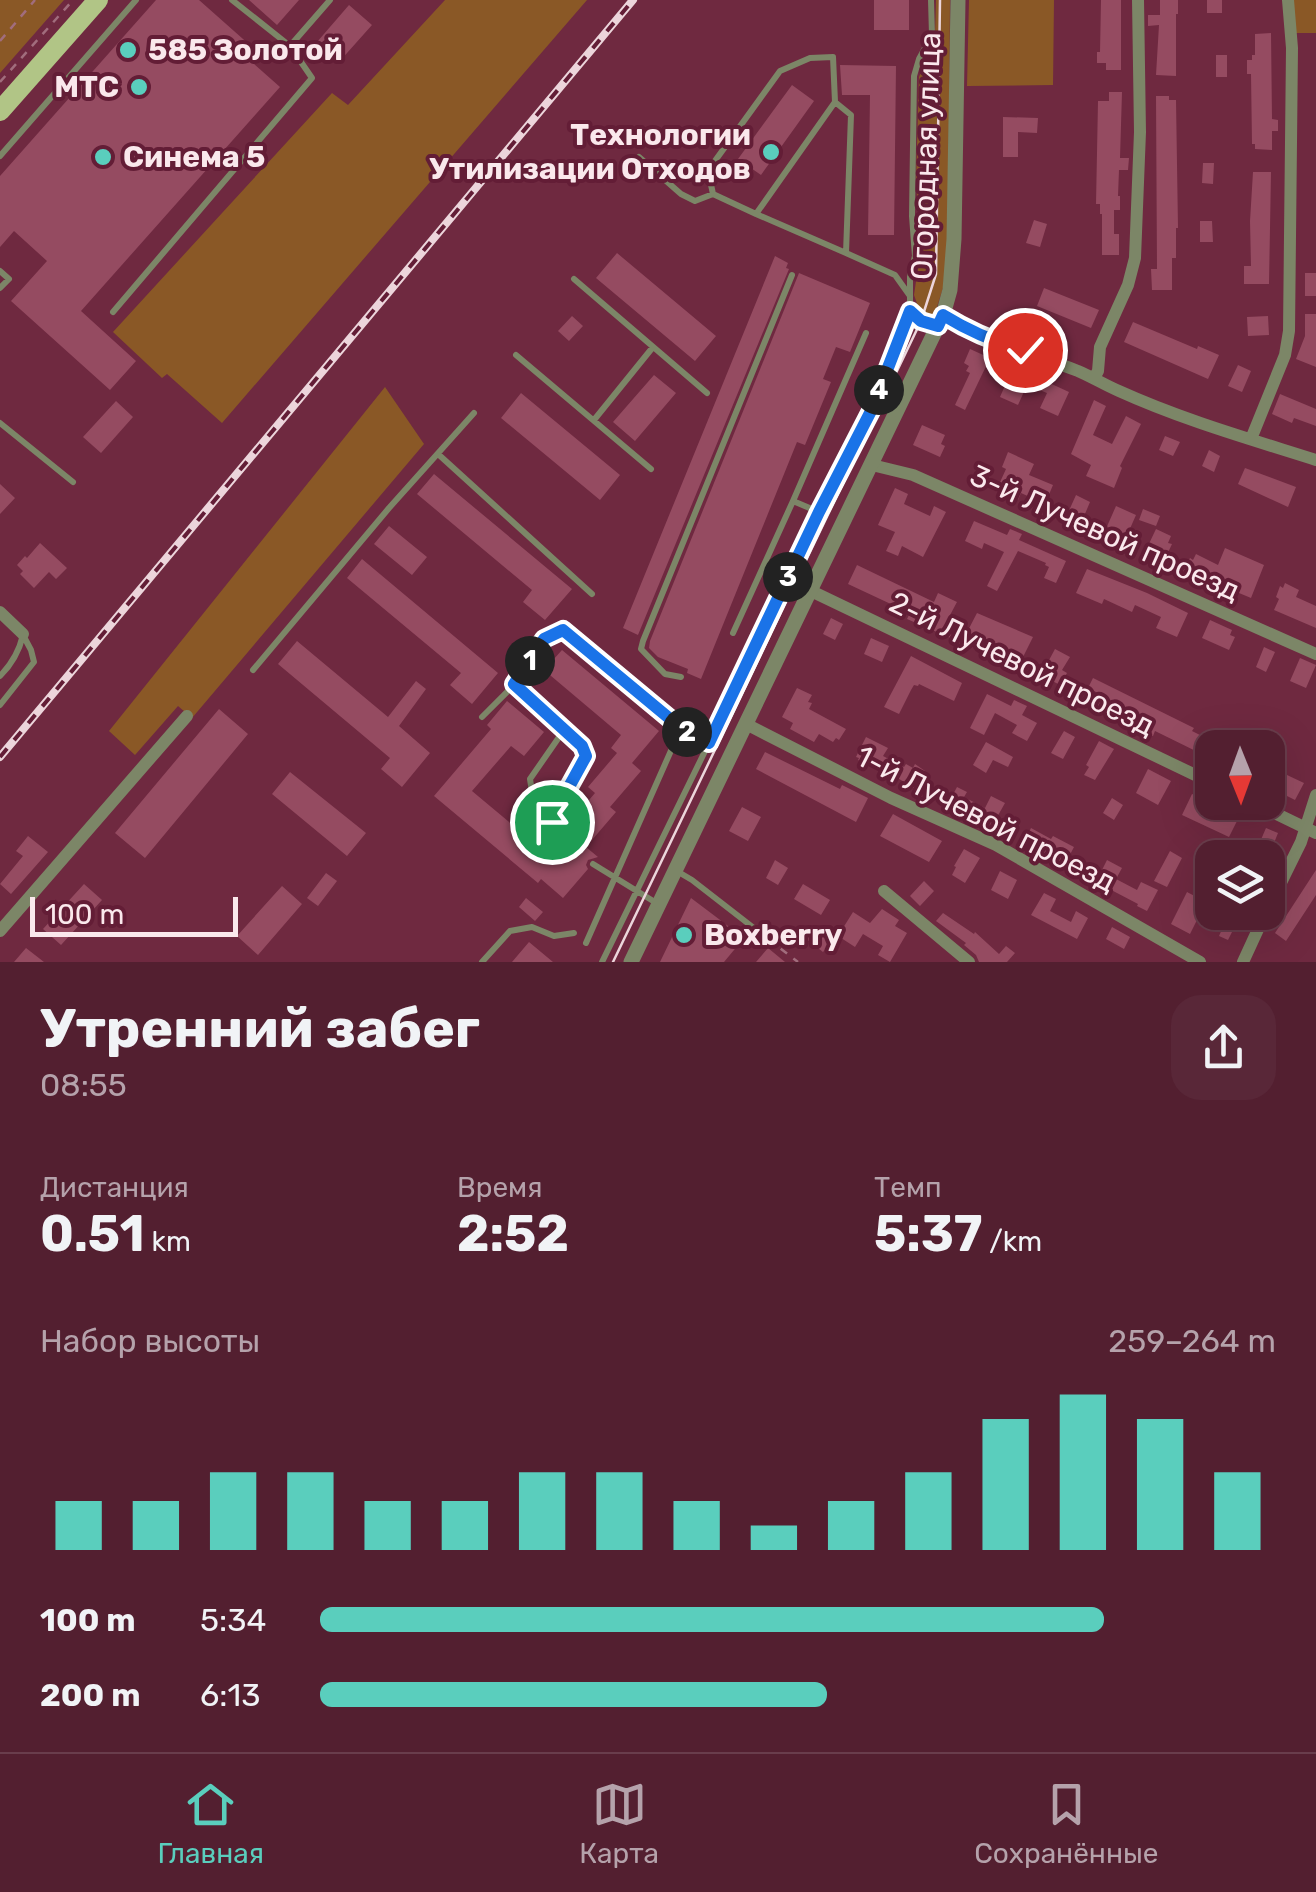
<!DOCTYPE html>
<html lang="ru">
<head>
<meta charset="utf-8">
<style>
  :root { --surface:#531f30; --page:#592738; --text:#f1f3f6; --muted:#b5a2ab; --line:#693d4c; --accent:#5acebd }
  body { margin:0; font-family:Rubik,sans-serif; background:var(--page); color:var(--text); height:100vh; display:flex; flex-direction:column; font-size:38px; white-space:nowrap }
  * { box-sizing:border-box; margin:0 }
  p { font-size:32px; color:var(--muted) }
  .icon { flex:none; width:55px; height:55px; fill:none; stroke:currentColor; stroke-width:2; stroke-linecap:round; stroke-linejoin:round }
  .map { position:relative; height:962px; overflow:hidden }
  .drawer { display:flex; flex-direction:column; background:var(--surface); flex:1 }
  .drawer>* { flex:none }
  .needle { width:65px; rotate:179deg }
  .fabs { position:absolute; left:1195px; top:730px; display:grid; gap:20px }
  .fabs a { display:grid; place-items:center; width:90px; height:90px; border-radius:20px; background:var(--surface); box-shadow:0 10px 40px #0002,0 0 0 2px var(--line); font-size:50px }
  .scale { position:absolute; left:30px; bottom:25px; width:208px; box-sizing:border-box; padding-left:10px; border:5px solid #fae8ec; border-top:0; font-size:28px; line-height:35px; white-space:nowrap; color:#fae8ec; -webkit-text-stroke:8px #631d36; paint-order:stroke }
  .pin { position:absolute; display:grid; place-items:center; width:85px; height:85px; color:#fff; margin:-42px; border:5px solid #fff; border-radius:50%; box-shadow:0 2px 10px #0007 }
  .km { position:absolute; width:50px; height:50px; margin:-25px; border-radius:50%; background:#222; color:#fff; font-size:28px; line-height:50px; text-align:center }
  .round { display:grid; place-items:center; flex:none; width:105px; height:105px; border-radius:30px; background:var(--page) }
  .headline { display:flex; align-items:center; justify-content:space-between; height:170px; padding:0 40px }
  h1 { font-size:55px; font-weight:700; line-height:75px }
  .figures { display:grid; grid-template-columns:repeat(3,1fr); gap:15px; height:170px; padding:10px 40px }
  .figures div { display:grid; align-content:center }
  .figures b { font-size:50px; font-weight:700 }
  .figures small { font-size:28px; font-weight:400 }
  .figures p { font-size:28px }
  .chart { height:280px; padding:20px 40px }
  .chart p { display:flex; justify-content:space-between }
  .chart svg { width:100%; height:180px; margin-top:10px; stroke:var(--accent); stroke-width:6 }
  ul { padding:0 40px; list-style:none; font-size:32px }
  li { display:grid; grid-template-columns:160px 120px 1fr; align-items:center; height:75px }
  li i { height:25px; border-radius:12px; background:var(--accent) }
  .menu { display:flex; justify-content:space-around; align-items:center; height:140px; border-top:2px solid var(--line); background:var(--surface); font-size:28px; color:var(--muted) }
  .menu a { display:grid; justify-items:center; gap:5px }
  .menu .on { color:var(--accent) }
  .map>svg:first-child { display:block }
  .green { fill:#8a5826 }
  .building { fill:#954b61 }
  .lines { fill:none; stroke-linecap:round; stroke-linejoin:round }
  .path { stroke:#a16d7d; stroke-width:2.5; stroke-dasharray:8 8; stroke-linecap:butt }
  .service { stroke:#7c8667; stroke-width:6 }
  .minor { stroke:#7c8667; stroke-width:12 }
  .tertiary { stroke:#7c8667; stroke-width:15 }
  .primary { stroke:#b1c586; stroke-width:20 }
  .tram { stroke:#ecd5db; stroke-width:2.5 }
  .rail-casing { stroke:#ecd5db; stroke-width:8 }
  .rail { stroke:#631d36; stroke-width:4; stroke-dasharray:11; stroke-linecap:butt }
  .route-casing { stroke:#fff; stroke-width:20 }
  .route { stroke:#1a73e8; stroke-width:12 }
  .poi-dot { fill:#5acebd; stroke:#631d36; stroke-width:4 }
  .labels { text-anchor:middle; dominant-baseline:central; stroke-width:8; stroke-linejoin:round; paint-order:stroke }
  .poi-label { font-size:30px; font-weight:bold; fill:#fae8ec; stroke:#631d36; text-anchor:start }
  .street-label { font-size:30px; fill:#fae8ec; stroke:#631d36 }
</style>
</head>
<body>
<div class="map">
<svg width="1316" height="962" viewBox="0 0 1316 962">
  <rect width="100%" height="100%" fill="#6f2940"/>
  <!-- green -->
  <path class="green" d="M 0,0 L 64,0 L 0,73 Z
    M 445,0 L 587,0 L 222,423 L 167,374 L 162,378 L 113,332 L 332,93 L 348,105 Z
    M 936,0 L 950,0 L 948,239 L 943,288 L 935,313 L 930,317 L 920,312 L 914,295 L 921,248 L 916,182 L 919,77 L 935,37 Z
    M 969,0 L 1054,0 L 1053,85 L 967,86 Z
    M 1292,0 L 1316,0 L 1316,33 L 1296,33 Z
    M 385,387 L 424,444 L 192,718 L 178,706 L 135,755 L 109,731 Z"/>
  <!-- building -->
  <path class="building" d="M 156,0 L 199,0 L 260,54 L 253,63 L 280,87 L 81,311 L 136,361 L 110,390 L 11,301 L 47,261 L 14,231 L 0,247 L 0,176 Z
    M 249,0 L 299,0 L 277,25 Z
    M 874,0 L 909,0 L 909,30 L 874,30 Z
    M 1101,0 L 1121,0 L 1121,70 L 1106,70 L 1106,63 L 1097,63 L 1097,52 L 1100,52 Z
    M 1160,0 L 1178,0 L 1178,14 L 1176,14 L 1176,76 L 1156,75 L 1159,25 L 1148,26 L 1148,15 L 1160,15 Z
    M 1207,0 L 1222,0 L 1222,13 L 1207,13 Z
    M 349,5 L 372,25 L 339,62 L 317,42 Z
    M 1271,33 L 1272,119 L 1278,120 L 1278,131 L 1272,131 L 1272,150 L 1255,149 L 1255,144 L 1252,144 L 1251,74 L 1247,74 L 1247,60 L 1252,60 L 1252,55 L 1255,55 L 1255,34 Z
    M 1216,55 L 1227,55 L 1227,77 L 1216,77 Z
    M 840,65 L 896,66 L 894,235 L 868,235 L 870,95 L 842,95 Z
    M 792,85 L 814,101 L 761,175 L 738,159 Z
    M 1109,92 L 1122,92 L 1120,158 L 1129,158 L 1128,170 L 1119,170 L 1118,196 L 1120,196 L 1120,210 L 1114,210 L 1114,234 L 1119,234 L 1119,255 L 1102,255 L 1102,214 L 1100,214 L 1100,204 L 1096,204 L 1098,101 L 1109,101 Z
    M 1156,96 L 1169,96 L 1169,100 L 1176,100 L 1178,228 L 1176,228 L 1176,258 L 1172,258 L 1172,290 L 1152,290 L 1151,269 L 1157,269 Z
    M 1003,117 L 1038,118 L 1037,133 L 1018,132 L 1018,157 L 1003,157 Z
    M 1203,163 L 1214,163 L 1213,184 L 1202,183 Z
    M 1253,172 L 1271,172 L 1269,284 L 1244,284 L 1244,266 L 1251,266 L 1250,221 Z
    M 1034,220 L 1047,224 L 1040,247 L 1026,243 Z
    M 1200,221 L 1212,221 L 1213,242 L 1200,242 Z
    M 617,253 L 716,336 L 695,361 L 596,278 Z
    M 775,256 L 788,263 L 786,268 L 789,269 L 638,635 L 623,628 Z
    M 799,273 L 870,303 L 850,352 L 836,347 L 823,379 L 831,382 L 805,445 L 797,442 L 701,679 L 687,673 L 688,669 L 658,657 L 649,648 L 650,641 Z
    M 1305,273 L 1316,273 L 1316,296 L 1305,296 Z
    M 1044,288 L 1099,310 L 1091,328 L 1037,306 Z
    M 1305,314 L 1316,314 L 1316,367 L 1296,359 L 1305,336 Z
    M 572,316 L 583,326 L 569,341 L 558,331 Z
    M 1268,316 L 1269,335 L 1248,336 L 1247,317 Z
    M 1133,322 L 1197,349 L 1198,346 L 1219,355 L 1208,379 L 1124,342 Z
    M 970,349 L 990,358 L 965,410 L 955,405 L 970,373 L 966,371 L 969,366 L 964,363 Z
    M 1007,360 L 1045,374 L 1043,380 L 1069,392 L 1058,416 L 1040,408 L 1047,393 L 1027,385 L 1018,405 L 1000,397 L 1010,374 L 1002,371 Z
    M 1238,365 L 1251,371 L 1242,392 L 1228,386 Z
    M 654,375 L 676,393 L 635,441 L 613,422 Z
    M 521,393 L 620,475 L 600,500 L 501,418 Z
    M 1280,394 L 1316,409 L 1316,426 L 1294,418 L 1292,423 L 1272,414 Z
    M 1094,400 L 1106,406 L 1093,435 L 1112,444 L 1126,416 L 1141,424 L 1120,466 L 1122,468 L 1114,488 L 1086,476 L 1091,465 L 1071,454 Z
    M 116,401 L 133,417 L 101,453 L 83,437 Z
    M 922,425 L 945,435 L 941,444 L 945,446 L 940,457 L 913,445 Z
    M 1165,436 L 1180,442 L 1173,456 L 1159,450 Z
    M 1209,450 L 1220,456 L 1214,472 L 1202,466 Z
    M 1008,452 L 1034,464 L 1029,475 L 1053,485 L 1045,504 L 1021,493 L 1018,500 L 996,491 L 1006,469 L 1002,467 Z
    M 1245,468 L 1296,487 L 1288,507 L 1238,484 Z
    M 434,474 L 572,589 L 545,620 L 523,602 L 532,590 L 417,494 Z
    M 0,484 L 15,498 L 0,514 Z
    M 895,488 L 908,494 L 904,504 L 930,516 L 934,506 L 946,512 L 923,557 L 902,546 L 898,556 L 886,551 L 895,532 L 878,525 Z
    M 1076,495 L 1090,502 L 1082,521 L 1067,515 Z
    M 1116,506 L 1136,515 L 1125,540 L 1105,531 Z
    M 1143,509 L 1160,516 L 1156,526 L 1139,520 Z
    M 974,521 L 1007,535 L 1010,529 L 1022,534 L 1019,540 L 1066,561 L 1056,583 L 1044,578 L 1049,567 L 1045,565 L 1046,563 L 1018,551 L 997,591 L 987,586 L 1004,552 L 984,543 L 982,549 L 965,541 Z
    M 389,526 L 427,557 L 412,575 L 374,544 Z
    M 1156,529 L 1171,536 L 1168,543 L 1172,544 L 1165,559 L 1146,550 Z
    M 40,543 L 67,568 L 56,579 L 49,572 L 34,588 L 20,574 L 23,571 L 17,565 L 25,556 L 27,558 Z
    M 1225,548 L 1264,565 L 1251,598 L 1227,588 L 1222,599 L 1210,593 L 1213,586 L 1183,571 L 1190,558 L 1193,560 L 1196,554 L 1218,565 Z
    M 362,559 L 498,673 L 472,704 L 450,685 L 461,673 L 347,578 Z
    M 857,565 L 934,602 L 938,593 L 957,602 L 949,617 L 953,639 L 907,619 L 910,613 L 848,584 Z
    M 1087,569 L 1147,593 L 1188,613 L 1177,637 L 1156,628 L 1161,617 L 1135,605 L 1132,612 L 1104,599 L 1102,604 L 1076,593 Z
    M 1285,583 L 1299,590 L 1296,597 L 1316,606 L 1316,628 L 1274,610 L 1279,599 L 1276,597 L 1280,586 L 1283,588 Z
    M 977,613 L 1033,637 L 1019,665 L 964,638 Z
    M 831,618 L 843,624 L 835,640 L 823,634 Z
    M 1210,620 L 1232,630 L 1230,635 L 1235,637 L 1229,650 L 1202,638 Z
    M 871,638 L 889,646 L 882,662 L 864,654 Z
    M 297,641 L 388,717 L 416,681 L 426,689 L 399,726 L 430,753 L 402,787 L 381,769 L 390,758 L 278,664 Z
    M 1264,647 L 1275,652 L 1266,672 L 1256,667 Z
    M 1055,649 L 1070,657 L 1062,670 L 1067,673 L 1060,685 L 1041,675 Z
    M 562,650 L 659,731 L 632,763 L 641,771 L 610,807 L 616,812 L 586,847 L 598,857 L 588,860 L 586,865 L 588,869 L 563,898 L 541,879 L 538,883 L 434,796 L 491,729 L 487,725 L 507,701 L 544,732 L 524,756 L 511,746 L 472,791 L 558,863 L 568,851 L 573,853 L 578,850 L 580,846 L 578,840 L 566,827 L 595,793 L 588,787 L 617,753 L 611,748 L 621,735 L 544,670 Z
    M 911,656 L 962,683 L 954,701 L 919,684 L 918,686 L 914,685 L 911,690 L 899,714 L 884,707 Z
    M 1300,658 L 1316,665 L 1306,688 L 1290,681 Z
    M 1093,678 L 1194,728 L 1192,731 L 1212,741 L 1212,759 L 1155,731 L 1153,736 L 1140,730 L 1142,724 L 1108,707 L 1106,712 L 1090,704 L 1096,692 L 1088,688 Z
    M 797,688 L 812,695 L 808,702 L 812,703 L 809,709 L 846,729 L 839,740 L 836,738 L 833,742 L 819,734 L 814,742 L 790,729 L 793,723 L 782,717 Z
    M 987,694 L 1011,706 L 1014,700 L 1027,706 L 1022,715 L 1037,723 L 1027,741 L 1012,733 L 1017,725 L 995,713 L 984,735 L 970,728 Z
    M 219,709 L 248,734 L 145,858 L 115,833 Z
    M 1064,731 L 1075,737 L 1063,759 L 1051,753 Z
    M 866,737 L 888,748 L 883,756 L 904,767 L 906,764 L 913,768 L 915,764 L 925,771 L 914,788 L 891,774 L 890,776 L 858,760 L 859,758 L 856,757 Z
    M 1099,741 L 1114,749 L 1095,780 L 1084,775 L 1089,767 L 1086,765 Z
    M 986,742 L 1013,757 L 1008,767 L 993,760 L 986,773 L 973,765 Z
    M 765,752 L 840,789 L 842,785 L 868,798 L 856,822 L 756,769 Z
    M 1268,766 L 1304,783 L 1295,800 L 1279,792 L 1282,786 L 1268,779 Z
    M 1148,769 L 1171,781 L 1158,805 L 1136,793 Z
    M 290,772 L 366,833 L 347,856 L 272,794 Z
    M 957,787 L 967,792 L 964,797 L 985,808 L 991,796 L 1005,803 L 991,828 L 947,806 Z
    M 1192,794 L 1240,815 L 1229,837 L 1182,815 Z
    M 1112,798 L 1123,805 L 1114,820 L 1103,813 Z
    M 742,807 L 761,817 L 748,841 L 729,831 Z
    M 893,814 L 942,841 L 929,862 L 880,836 Z
    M 1031,828 L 1051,839 L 1053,836 L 1074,847 L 1063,868 L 1023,845 Z
    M 1266,828 L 1278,833 L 1268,858 L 1253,858 Z
    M 28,836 L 48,852 L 11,894 L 0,884 L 23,856 L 16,851 Z
    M 964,849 L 980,858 L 965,883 L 952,875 L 956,867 L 954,866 Z
    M 1170,851 L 1182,858 L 1167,887 L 1154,881 Z
    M 775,860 L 788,868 L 778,885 L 766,878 Z
    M 1107,860 L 1122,868 L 1116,879 L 1137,890 L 1141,882 L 1158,890 L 1147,911 L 1137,906 L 1138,904 L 1096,882 Z
    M 1316,870 L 1316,895 L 1286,941 L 1275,933 Z
    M 1000,871 L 1017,880 L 1008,899 L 991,890 Z
    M 326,873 L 337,881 L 318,906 L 307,898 Z
    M 924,881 L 934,891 L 920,906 L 910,896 Z
    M 84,884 L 102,900 L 61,945 L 43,929 Z
    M 803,884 L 830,900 L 821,915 L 794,899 Z
    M 282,886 L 302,904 L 258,955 L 237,936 Z
    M 1187,892 L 1206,902 L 1190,934 L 1171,924 Z
    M 1044,893 L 1056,899 L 1050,911 L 1071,922 L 1076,911 L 1088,918 L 1077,939 L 1031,915 Z
    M 526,898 L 543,912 L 535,921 L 519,907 Z
    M 691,898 L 744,938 L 724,962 L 660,962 Z
    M 882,909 L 899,920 L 895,926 L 907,933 L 890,962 L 878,955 L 883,946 L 863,934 L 855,947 L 838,936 L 853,912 L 870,923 Z
    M 943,913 L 974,934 L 975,932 L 999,954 L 1006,946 L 1015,953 L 1007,962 L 979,962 L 976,955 L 964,945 L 966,943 L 936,921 Z
    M 1227,918 L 1237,922 L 1228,940 L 1219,936 Z
    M 815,925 L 833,940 L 823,952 L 805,938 Z
    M 1112,927 L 1130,937 L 1124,949 L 1106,939 Z
    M 529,942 L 553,962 L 512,962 Z
    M 26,948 L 44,962 L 14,962 Z
    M 768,948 L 785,962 L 756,962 Z"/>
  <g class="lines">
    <!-- path -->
    <path class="path" d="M 0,41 L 35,0
      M 0,82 L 73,0
      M 768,939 L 798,962"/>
    <!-- service -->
    <path class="service" d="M 290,46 L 330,0
      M 0,156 L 136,0
      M 639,157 L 681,194 L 695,201 L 713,194
      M 756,214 L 713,194 L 710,180 L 712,165 L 780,71 L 810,58 L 833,57 L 835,102
      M 846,253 L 756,214 L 835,102 L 851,115 L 846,253 L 895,275 L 910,296
      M 0,271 L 9,279 L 0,288
      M 574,279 L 707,393
      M 910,311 L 921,321 L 937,326
      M 113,312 L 312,78 L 290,46 L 232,0
      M 516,355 L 651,469
      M 594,420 L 653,347
      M 0,423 L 73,482
      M 438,454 L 592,594
      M 819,512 L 793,501 L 866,333
      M 733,633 L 793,501
      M 253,670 L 389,508 L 474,413
      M 0,676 C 12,664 19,652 23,635
      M 681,677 L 665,674 L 641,649 L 643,641 L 792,275
      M 514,685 L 586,750 L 585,760 L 559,805 C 549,809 540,798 532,792 L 530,779 L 564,730
      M 0,705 L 34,662 L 31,650 L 23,635
      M 482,717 L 514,685 L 544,639 L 563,630 L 681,728 L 709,743 L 602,962
      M 709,743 L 819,512 L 871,409 L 905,319 L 910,311 L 910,277 L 915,256 L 912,216 L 914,76 L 919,59 L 932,35 L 931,0
      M 555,807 L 552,822 L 573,846
      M 593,864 L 658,904
      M 675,870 L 692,880 L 759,932
      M 586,943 L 681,728
      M 482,962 L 510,931 L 532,927 L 554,936 L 574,933"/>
    <!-- minor -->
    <path class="minor" d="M 943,315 C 985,341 1032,353 1078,371 C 1092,377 1105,385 1119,391 C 1183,420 1250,439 1316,460
      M 1094,378 L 1098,371 L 1100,347 L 1128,285 L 1135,258 L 1140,132 L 1138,0
      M 1251,439 L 1285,355 L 1289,331 L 1292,48 L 1288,0
      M 872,465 L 913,475 L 1316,654
      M 809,590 L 1212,783
      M 0,612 L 23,634
      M 746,724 L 891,798 L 996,845 L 1200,962
      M 1252,802 L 1316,833
      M 884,891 L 969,962
      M 1268,909 L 1301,842 L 1316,795
      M 0,931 L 187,716
      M 1243,962 L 1266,912"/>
    <!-- tertiary -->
    <path class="tertiary" d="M 631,962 L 943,315 L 950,290 L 954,239 L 958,0"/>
    <!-- primary -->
    <path class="primary" d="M 0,111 L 98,0"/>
    <!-- tram -->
    <path class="tram" d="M 613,962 L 921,321 L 936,274 L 940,0"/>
    <!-- rail casing -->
    <g class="rail-casing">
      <path id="rail" d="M 0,757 L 633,0"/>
    </g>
    <!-- rail -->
    <use href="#rail" class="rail"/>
  </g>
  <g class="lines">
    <!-- route casing -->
    <g class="route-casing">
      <path id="route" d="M 552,822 L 555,807 L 559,805 L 586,756 L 582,746 L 514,684 L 544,639 L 563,630 L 681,728 L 709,743 L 819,512 L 872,409 L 910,311 L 921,321 L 938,326 L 943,315 C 969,331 996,343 1025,350"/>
    </g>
    <!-- route -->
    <use href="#route" class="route"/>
  </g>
  <!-- markers -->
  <g class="poi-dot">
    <circle cx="128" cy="50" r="10"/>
    <circle cx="139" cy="87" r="10"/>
    <circle cx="771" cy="152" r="10"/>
    <circle cx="103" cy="157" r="10"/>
    <circle cx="684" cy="935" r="10"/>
  </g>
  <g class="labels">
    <!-- poi labels -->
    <g class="poi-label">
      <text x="148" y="50">585 Золотой</text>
      <text x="119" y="87" text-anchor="end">МТС</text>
      <text x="751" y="135" text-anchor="end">Технологии<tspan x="751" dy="34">Утилизации Отходов</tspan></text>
      <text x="123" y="157">Синема 5</text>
      <text x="704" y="935">Boxberry</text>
    </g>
    <!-- street labels -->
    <g class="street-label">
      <text transform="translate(926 156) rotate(-88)">Огородная улица</text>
      <text transform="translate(1105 533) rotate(24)">3-й Лучевой проезд</text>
      <text transform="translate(1022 664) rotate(26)">2-й Лучевой проезд</text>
      <text transform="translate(986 819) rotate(27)">1-й Лучевой проезд</text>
    </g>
  </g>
</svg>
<div class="fabs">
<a><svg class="needle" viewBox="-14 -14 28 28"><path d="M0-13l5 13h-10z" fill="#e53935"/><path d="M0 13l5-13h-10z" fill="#b5a2ab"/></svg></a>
<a><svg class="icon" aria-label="layers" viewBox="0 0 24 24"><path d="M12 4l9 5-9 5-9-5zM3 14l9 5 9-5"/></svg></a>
</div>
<div class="scale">100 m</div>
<div class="pin" style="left:552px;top:822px;background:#1e9e55"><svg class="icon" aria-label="arrive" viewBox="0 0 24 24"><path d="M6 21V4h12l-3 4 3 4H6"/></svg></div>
<div class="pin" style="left:1025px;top:350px;background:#d93025"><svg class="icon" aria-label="check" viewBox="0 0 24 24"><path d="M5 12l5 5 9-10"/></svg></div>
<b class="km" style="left:530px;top:661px">1</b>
<b class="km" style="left:687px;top:732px">2</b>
<b class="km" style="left:788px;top:577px">3</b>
<b class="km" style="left:879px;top:390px">4</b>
</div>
<section class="drawer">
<div class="headline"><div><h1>Утренний забег</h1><p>08:55</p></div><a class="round"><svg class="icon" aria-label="share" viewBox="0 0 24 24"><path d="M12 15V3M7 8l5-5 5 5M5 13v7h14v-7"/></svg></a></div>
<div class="figures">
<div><p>Дистанция</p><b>0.51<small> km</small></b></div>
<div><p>Время</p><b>2:52</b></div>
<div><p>Темп</p><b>5:37<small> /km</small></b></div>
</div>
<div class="chart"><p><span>Набор высоты</span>259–264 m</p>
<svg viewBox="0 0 160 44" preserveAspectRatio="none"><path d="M5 44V32M15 44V32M25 44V25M35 44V25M45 44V32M55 44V32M65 44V25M75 44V25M85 44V32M95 44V38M105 44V32M115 44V25M125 44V12M135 44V6M145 44V12M155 44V25"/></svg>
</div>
<ul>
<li><b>100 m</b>5:34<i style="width:82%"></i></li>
<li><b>200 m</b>6:13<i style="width:53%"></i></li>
</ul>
</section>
<nav class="menu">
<a class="on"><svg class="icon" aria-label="home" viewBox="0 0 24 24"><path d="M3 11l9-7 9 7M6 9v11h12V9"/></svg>Главная</a>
<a><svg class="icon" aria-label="map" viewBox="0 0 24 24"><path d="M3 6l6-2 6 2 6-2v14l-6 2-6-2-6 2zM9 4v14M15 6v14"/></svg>Карта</a>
<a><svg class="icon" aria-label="saved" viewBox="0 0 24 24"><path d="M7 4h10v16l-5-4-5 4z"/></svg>Сохранённые</a>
</nav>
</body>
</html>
